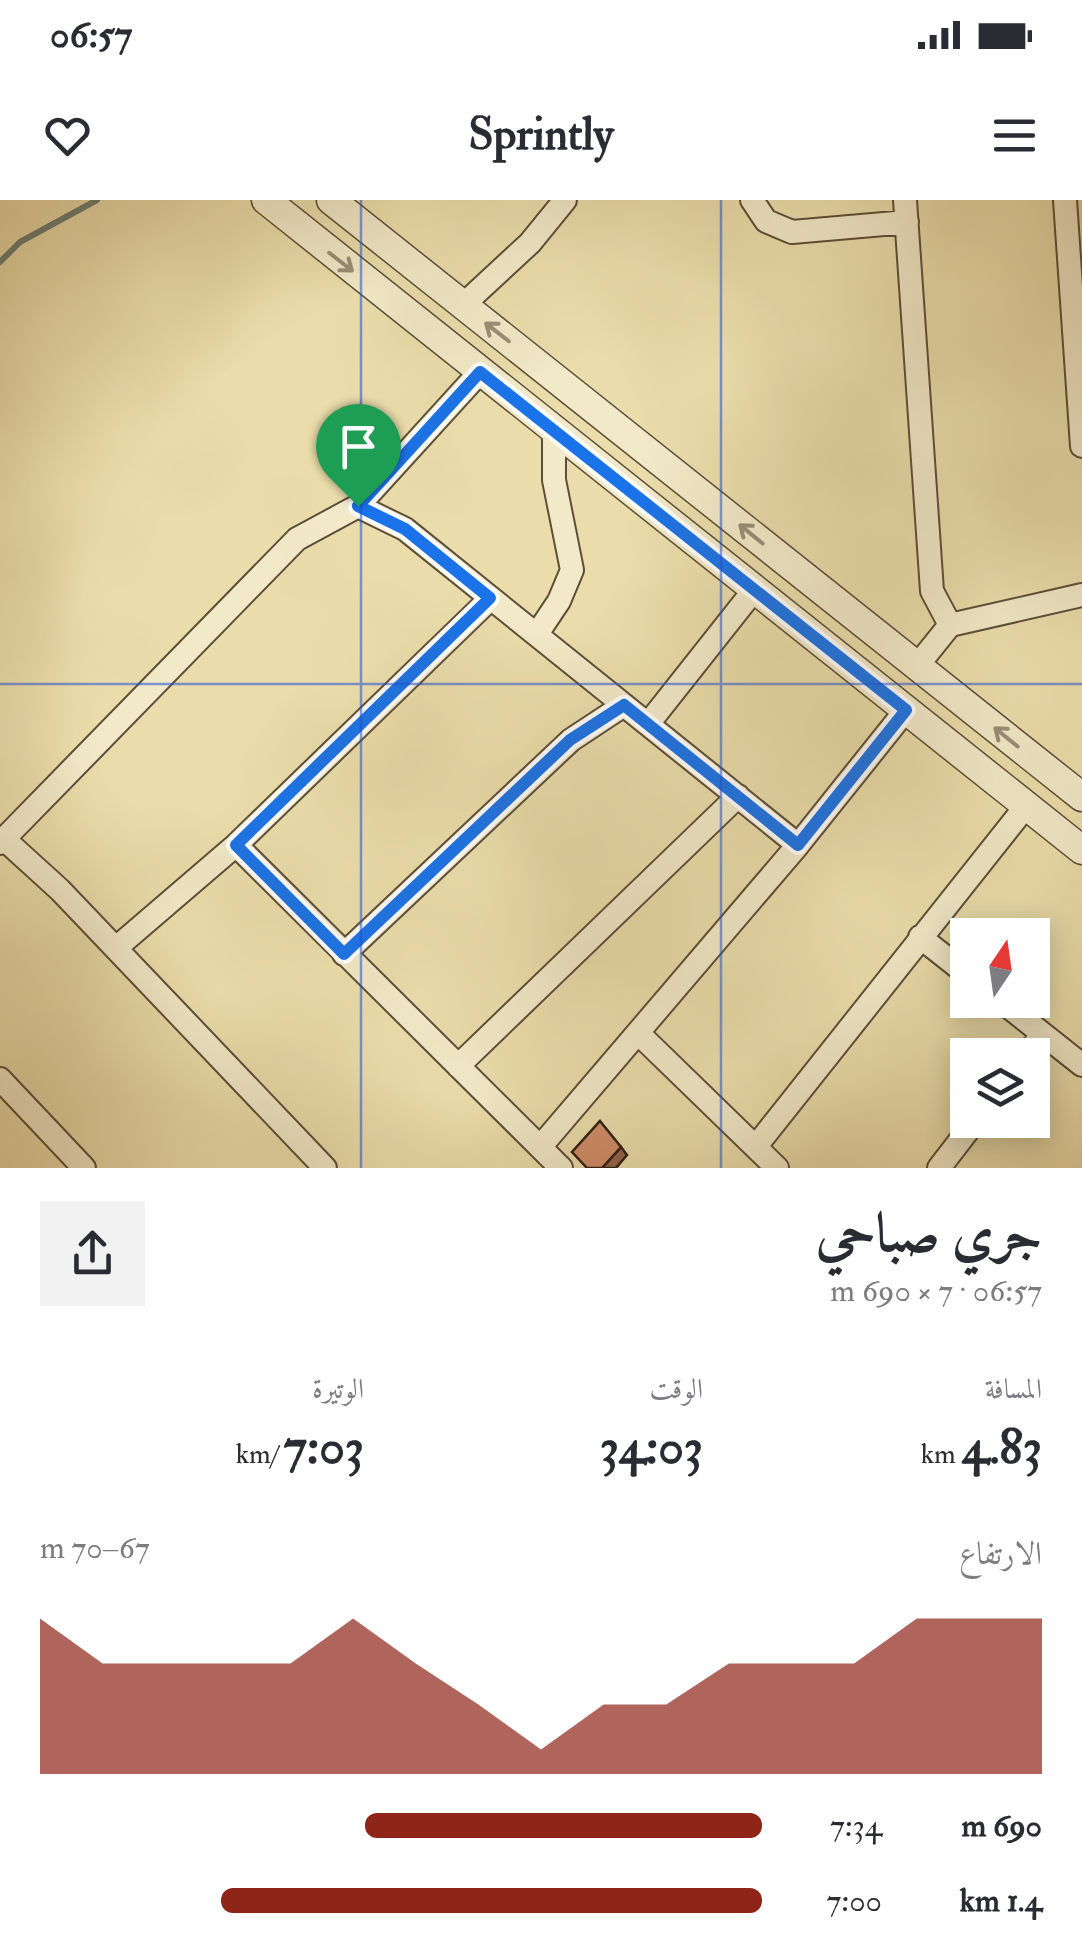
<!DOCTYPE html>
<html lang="ar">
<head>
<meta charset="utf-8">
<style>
  :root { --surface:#fff; --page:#f2f2f3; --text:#2b2b33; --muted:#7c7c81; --accent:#8f2418 }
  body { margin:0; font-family:"IM FELL Double Pica",Amiri,serif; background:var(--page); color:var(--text); direction:rtl; height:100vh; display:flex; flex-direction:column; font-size:38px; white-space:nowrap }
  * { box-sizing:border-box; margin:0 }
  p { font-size:32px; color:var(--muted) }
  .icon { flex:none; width:55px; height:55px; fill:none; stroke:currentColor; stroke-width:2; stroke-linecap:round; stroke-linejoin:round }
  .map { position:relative; height:968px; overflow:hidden; direction:ltr }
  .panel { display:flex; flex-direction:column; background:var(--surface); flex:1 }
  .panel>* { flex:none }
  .needle { width:65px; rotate:13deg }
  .buttons { position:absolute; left:950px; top:718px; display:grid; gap:20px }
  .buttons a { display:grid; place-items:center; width:100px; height:100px; border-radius:0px; background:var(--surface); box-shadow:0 5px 25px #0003; font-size:50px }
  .pin { position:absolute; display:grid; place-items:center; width:85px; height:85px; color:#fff; margin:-102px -42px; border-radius:50% 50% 50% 0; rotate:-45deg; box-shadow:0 0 10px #0007 }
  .pin .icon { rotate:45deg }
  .round { display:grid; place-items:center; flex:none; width:105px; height:105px; border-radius:0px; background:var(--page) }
  .headline { display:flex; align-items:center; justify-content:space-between; height:170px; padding:0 40px }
  h1 { font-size:55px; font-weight:700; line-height:75px }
  .metrics { display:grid; grid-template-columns:repeat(3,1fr); gap:15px; height:170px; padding:10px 40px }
  .metrics div { display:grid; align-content:center }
  .metrics b { font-size:50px; font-weight:700 }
  .metrics small { font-size:28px; font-weight:400 }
  .metrics p { font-size:28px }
  .chart { height:280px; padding:20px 40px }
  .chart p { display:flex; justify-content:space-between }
  .chart svg { width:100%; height:180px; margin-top:10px; fill:var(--accent); opacity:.7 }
  ul { padding:0 40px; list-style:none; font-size:32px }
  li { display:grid; grid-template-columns:160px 120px 1fr; align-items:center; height:75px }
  li i { height:25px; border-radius:12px; background:var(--accent) }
  .status { display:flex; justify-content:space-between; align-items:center; height:70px; padding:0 50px; background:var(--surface); direction:ltr }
  .status svg { height:28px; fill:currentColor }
  header { display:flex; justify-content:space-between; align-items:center; height:130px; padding:0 40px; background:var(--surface); font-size:45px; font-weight:700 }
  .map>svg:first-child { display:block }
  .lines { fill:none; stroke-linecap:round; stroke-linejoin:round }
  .stream { stroke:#6e7c72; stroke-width:6 }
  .minor-casing { stroke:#5c4e39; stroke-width:26 }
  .tertiary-casing { stroke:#5c4e39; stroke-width:31 }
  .minor { stroke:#f1e9c8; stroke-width:22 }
  .tertiary { stroke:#f1e9c8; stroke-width:28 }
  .shaded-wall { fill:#916249; stroke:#2c1e13; stroke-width:2.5 }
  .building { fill:#cf8c68; stroke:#2c1e13; stroke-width:2.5 }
  .oneway { stroke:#988e77 }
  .route-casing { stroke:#fff; stroke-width:20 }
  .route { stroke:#1a73e8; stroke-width:12 }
  .grid { fill:none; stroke:#1d4ed8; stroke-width:2.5; stroke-opacity:0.55 }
</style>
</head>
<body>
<div class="status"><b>06:57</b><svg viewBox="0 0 49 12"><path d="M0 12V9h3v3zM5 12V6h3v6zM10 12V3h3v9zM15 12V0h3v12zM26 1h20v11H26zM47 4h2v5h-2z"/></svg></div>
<header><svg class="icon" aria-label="menu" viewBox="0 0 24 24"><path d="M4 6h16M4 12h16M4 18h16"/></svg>Sprintly<svg class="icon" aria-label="heart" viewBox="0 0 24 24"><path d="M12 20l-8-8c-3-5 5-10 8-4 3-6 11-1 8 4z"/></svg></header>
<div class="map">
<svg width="1082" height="968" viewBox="0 0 1082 968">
  <rect width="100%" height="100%" fill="#eaddab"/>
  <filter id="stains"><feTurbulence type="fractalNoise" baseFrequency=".002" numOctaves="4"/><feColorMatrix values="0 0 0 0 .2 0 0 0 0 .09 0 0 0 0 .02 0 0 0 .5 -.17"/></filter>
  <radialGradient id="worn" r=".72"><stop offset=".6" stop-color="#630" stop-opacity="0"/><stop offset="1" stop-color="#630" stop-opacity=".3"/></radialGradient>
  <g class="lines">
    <!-- stream -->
    <path class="stream" d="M 0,62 L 20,42 L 97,0"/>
    <!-- minor casing -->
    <g class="minor-casing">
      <path id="minor" d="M 752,0 L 766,21 L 792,32 L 907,22
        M 905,0 L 932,391 L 950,425
        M 1065,0 L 1082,246
        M 463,105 L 530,43 L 565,0
        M 358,306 L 480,172
        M 537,434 L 559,401 L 572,370 L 554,280 L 554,232
        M 917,466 L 950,425 L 1082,395
        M 648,524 L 754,390
        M 5,640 L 60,690 L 325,968
        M 0,643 L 297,339 L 358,306 L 405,329 L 798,645
        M 236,645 L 561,968
        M 920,737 L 968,775
        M 116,748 L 236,645 L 491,398
        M 344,754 L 571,540 L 624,505
        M 1000,800 L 1082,865
        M 638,833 L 777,968
        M 1026,855 L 1043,834
        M 458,866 L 738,596
        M 0,879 L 84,968
        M 757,945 L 1026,606
        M 541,946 L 798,645 L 906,510
        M 939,968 L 976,920"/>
    </g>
    <!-- tertiary casing -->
    <g class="tertiary-casing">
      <path id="tertiary" d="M 266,0 L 1082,650
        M 331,0 L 1082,597"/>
    </g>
    <!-- minor -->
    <use href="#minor" class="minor"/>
    <!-- tertiary -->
    <use href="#tertiary" class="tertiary"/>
  </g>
  <!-- shaded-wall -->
  <path class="shaded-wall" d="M 621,947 L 627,955 L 616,968 L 602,968 Z"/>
  <!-- building -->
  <path class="building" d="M 600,921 L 621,947 L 602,968 L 587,968 L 572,952 Z"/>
  <!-- one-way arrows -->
  <defs><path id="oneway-shaft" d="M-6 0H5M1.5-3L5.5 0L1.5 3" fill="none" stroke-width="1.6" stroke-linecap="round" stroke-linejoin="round" transform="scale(2.5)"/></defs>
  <g class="oneway">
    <use href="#oneway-shaft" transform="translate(341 62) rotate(38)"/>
    <use href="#oneway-shaft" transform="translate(497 132) rotate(-142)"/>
    <use href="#oneway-shaft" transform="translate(751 334) rotate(-141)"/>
    <use href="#oneway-shaft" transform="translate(1006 537) rotate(-141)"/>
  </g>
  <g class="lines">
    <!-- route casing -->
    <g class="route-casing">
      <path id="route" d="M 480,172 L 906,510 L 798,645 L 624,505 L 570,540 L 344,754 L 236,645 L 490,398 L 405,329 L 358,306 Z"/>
    </g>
    <!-- route -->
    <use href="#route" class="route"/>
  </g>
  <!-- grid -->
  <path class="grid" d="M 361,0 L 361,968M 721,0 L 721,968M 0,484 L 1082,484"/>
  <rect width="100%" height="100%" filter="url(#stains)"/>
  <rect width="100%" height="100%" fill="url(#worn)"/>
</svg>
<div class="buttons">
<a><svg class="needle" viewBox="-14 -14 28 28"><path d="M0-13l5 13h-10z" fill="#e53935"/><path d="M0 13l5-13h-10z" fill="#7c7c81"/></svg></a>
<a><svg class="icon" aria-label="layers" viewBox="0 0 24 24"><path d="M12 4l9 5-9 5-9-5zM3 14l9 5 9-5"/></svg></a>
</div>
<div class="pin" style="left:358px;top:306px;background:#1e9e55"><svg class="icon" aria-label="arrive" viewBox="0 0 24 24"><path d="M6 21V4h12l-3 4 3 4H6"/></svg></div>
</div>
<section class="panel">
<div class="headline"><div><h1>جري صباحي</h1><p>06:57 · 7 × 690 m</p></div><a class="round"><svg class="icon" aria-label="share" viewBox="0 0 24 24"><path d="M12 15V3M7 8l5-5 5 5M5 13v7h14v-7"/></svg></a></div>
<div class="metrics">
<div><p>المسافة</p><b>4.83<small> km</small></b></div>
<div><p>الوقت</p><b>34:03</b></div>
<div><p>الوتيرة</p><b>7:03<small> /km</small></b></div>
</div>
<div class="chart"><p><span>الارتفاع</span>67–70 m</p>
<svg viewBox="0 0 160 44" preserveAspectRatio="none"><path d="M0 44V6L10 17L20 17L30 17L40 17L50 6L60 17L70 27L80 38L90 27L100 27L110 17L120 17L130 17L140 6L150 6L160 6V44z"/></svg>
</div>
<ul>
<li><b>690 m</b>7:34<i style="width:55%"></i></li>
<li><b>1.4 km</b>7:00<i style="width:75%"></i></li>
</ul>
</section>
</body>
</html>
